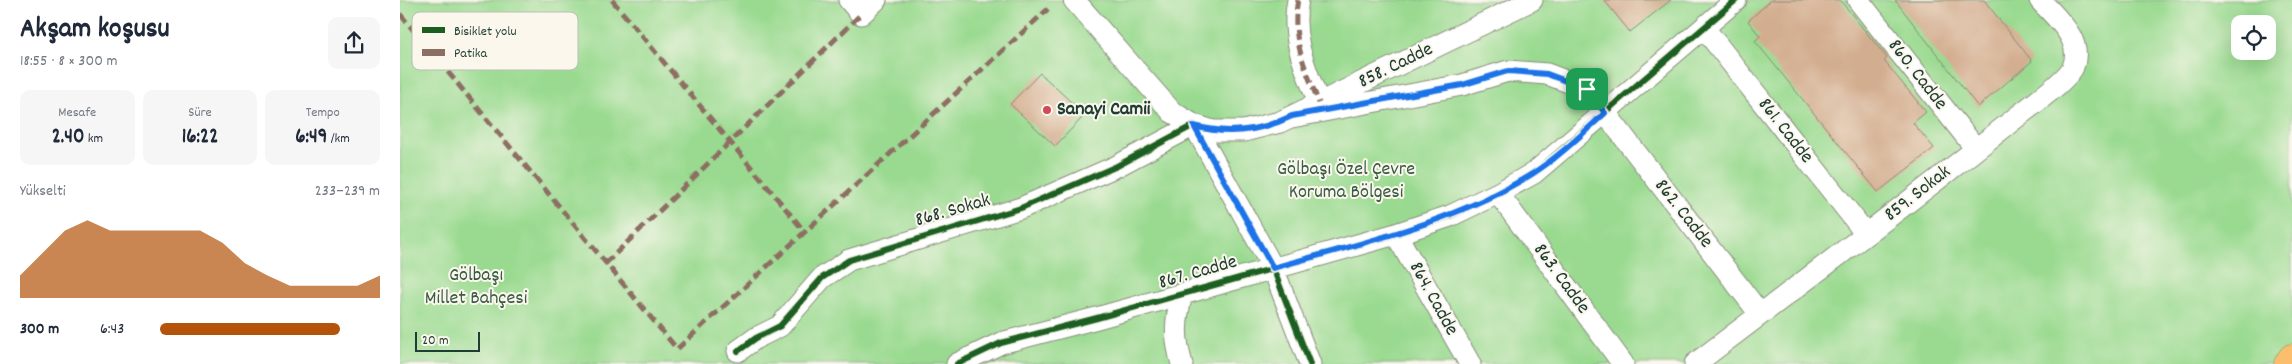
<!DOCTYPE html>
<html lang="tr">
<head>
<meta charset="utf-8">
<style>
  :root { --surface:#fff; --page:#f6f6f7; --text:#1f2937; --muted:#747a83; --accent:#b45309 }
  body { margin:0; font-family:Dekko,sans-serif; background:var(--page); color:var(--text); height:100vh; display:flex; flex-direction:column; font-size:19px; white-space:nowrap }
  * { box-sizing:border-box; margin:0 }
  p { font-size:16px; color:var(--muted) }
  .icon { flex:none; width:28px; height:28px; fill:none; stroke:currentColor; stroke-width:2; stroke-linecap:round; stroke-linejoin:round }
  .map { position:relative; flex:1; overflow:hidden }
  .sheet { display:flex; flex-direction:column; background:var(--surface); width:400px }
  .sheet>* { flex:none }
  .tools { position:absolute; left:1831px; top:15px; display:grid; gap:10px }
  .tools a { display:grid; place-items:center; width:45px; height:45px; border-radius:10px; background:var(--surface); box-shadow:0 5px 20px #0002; font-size:25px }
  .scale { position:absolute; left:15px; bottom:12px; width:65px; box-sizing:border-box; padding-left:5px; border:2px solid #1f3d34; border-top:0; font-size:14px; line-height:18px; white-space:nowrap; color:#1f3d34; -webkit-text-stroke:4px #fbf7ec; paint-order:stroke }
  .pin { position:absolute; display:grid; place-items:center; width:42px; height:42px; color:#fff; margin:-21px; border-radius:10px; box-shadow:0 2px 8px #0006 }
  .round { display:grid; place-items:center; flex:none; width:52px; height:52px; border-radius:10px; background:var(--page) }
  .head { display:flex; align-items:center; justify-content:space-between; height:85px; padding:0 20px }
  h1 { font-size:28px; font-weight:700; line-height:38px }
  .figures { display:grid; grid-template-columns:repeat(3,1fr); gap:8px; height:85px; padding:5px 20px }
  .figures div { display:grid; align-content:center; border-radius:10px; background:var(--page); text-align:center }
  .figures b { font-size:21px; font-weight:700 }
  .figures small { font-size:14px; font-weight:400 }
  .figures p { font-size:14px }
  .chart { height:140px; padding:10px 20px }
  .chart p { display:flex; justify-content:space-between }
  .chart svg { width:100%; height:90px; margin-top:5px; fill:var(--accent); opacity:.7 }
  ul { padding:0 20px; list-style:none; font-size:16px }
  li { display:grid; grid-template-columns:80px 60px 1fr; align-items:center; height:38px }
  li i { height:12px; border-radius:6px; background:var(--accent) }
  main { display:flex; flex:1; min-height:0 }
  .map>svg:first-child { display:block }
  .green { fill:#9ada90; stroke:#5c8c62; fill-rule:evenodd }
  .building { fill:#d3ad8f }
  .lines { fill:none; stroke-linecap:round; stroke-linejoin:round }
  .minor-casing { stroke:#888c79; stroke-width:23 }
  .highway-casing { stroke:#888c79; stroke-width:29 }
  .minor { stroke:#fff; stroke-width:21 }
  .highway { stroke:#fabe6d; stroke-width:28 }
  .quiet { stroke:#8d6e63; stroke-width:5; stroke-dasharray:10 5; stroke-linecap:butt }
  .cycleway-casing { stroke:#fbf7ec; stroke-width:9 }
  .cycleway { stroke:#1b5e20; stroke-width:6 }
  .route-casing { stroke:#fff; stroke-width:10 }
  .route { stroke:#1a73e8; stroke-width:6 }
  .poi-dot { fill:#d1495b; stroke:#fbf7ec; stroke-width:2 }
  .labels { text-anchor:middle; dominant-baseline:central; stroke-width:4; stroke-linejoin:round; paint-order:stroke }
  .street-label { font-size:20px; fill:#1f3d34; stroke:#fbf7ec }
  .poi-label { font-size:20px; font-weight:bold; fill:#1f3d34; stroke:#fbf7ec; text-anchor:start }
  .park-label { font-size:20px; fill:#385c46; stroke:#fbf7ec }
  .key { fill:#fbf7ec; stroke:#b9bfb5; stroke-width:1 }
  .key-label { font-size:14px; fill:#1f3d34 }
</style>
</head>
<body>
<main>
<section class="sheet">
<div class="head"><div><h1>Akşam koşusu</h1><p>18:55 · 8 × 300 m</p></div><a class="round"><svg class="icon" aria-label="share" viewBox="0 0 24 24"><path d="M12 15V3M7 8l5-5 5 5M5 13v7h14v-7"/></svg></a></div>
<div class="figures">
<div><p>Mesafe</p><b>2.40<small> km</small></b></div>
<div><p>Süre</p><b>16:22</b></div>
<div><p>Tempo</p><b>6:49<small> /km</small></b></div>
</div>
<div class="chart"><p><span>Yükselti</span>233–239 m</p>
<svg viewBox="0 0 160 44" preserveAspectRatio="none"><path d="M0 44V33L10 22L20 11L30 6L40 11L50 11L60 11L70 11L80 11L90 17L100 27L110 33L120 38L130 38L140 38L150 38L160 33V44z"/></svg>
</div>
<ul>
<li><b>300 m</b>6:43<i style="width:82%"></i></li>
</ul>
</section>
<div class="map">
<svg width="1892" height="364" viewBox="0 0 1892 364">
  <rect width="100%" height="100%" fill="#fbf7ec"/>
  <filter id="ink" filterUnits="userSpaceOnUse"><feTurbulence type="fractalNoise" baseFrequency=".02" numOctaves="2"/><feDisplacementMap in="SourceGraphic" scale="10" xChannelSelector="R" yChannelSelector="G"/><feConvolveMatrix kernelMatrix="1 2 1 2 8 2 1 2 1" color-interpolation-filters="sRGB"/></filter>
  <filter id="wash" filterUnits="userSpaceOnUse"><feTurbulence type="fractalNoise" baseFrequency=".0096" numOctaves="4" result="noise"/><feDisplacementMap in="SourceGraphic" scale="20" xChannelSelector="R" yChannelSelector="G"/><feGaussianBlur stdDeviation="1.12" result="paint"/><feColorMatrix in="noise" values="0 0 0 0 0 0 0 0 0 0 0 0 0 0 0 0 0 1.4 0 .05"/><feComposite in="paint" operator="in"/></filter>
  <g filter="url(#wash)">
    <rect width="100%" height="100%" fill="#f2dcbe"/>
    <!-- green -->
    <path class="green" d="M 0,0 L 1892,0 L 1892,364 L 0,364 ZM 1840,24 L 1868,24 L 1868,51 L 1840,51 Z"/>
    <g id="blocks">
      <!-- building -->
      <path class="building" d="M 1204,0 L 1271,0 L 1230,32 Z
        M 1371,0 L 1440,0 L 1487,58 L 1484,61 L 1526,112 L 1513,123 L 1534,148 L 1478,192 L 1355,41 L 1360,36 L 1348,21 Z
        M 1495,0 L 1584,0 L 1632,61 L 1578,107 Z
        M 640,73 L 685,115 L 655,146 L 610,104 Z"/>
    </g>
  </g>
  <g filter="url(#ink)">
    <use href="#blocks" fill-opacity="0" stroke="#888c79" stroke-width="1"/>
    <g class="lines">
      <!-- minor casing -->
      <g class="minor-casing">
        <path id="minor" d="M 449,0 L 461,14 L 476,0
          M 674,0 L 772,112 L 794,125 L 813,131 L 844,131 L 880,122 L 1132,0
          M 898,0 C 890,37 906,70 919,103
          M 1458,0 L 1576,149
          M 1304,28 L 1466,234
          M 892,117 L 1062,85 L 1108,71 L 1147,74 L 1187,89 L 1360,314
          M 1098,193 L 1223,364
          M 996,234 L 1070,364
          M 338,351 L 356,338 L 380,326 L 422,278 L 449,260 L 621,208 L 717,166 L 794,125 L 873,268 L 910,364
          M 557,364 L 601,343 L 697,318 L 996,234 L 1050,216 L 1098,193 L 1134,173 L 1336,0
          M 782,364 C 774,337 775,321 782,294
          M 1295,364 C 1399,285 1505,206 1608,124 C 1621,113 1667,81 1673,67 C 1684,40 1656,18 1640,0"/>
      </g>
      <!-- highway casing -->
      <g class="highway-casing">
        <path id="highway" d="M 1888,364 L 1892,358"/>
      </g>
      <!-- minor -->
      <use href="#minor" class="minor"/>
      <!-- highway -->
      <use href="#highway" class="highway"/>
      <!-- quiet -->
      <path class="quiet" d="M 212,0 L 405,232
        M 898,0 C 890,37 906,70 919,103
        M 0,14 L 277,349 L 648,9
        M 892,117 L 1062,85 L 1108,71 L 1147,74 L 1187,89 L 1205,113
        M 205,264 L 461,14"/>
      <!-- cycleway casing -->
      <g class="cycleway-casing">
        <path id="cycleway" d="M 338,351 L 356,338 L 380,326 L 422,278 L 449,260 L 621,208 L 717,166 L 794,125 L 873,268 L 910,364
          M 557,364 L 601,343 L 697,318 L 996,234 L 1050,216 L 1098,193 L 1134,173 L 1336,0"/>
      </g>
      <!-- cycleway -->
      <use href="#cycleway" class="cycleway"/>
    </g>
  </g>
  <g class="lines" filter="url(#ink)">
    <!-- route casing -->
    <g class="route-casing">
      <path id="route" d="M 1108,71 L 1147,74 L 1187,89 L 1205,113 C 1182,134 1159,157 1132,174 C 1053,223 962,243 873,268 L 794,126 C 827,135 861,131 892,116 L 1062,85 Z"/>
    </g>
    <!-- route -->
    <use href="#route" class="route"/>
  </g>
  <!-- markers -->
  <circle class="poi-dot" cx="647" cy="110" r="5"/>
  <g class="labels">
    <!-- street labels -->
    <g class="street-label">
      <text transform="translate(996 66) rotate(-26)">858. Cadde</text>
      <text transform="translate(1517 75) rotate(52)">860. Cadde</text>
      <text transform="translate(1385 131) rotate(52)">861. Cadde</text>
      <text transform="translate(1518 194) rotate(-38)">859. Sokak</text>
      <text transform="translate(553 211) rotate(-16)">868. Sokak</text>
      <text transform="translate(1283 214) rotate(52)">862. Cadde</text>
      <text transform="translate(798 273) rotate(-16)">867. Cadde</text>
      <text transform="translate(1161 279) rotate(54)">863. Cadde</text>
      <text transform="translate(1033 299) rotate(61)">864. Cadde</text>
    </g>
    <!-- poi labels -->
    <g class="poi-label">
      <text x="657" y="110">Sanayi Camii</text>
    </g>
    <!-- park labels -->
    <g class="park-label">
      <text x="946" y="170">Gölbaşı Özel Çevre<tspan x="946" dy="23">Koruma Bölgesi</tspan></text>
      <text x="76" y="276">Gölbaşı<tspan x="76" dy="23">Millet Bahçesi</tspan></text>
    </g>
  </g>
  <!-- legend -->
  <rect x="12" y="12" width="166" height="58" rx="8" class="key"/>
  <rect x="22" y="27" width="23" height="6" fill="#1b5e20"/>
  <rect x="22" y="49" width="23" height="7" fill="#8d6e63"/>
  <g class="key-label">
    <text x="54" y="35">Bisiklet yolu</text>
    <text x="54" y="57">Patika</text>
  </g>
</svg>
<div class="tools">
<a><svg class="icon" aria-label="locate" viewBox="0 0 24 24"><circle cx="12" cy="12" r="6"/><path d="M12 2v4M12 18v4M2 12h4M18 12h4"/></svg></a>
</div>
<div class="scale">20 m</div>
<div class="pin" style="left:1187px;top:89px;background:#1e9e55"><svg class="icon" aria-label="arrive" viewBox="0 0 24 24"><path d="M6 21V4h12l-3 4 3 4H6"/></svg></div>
</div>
</main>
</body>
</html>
